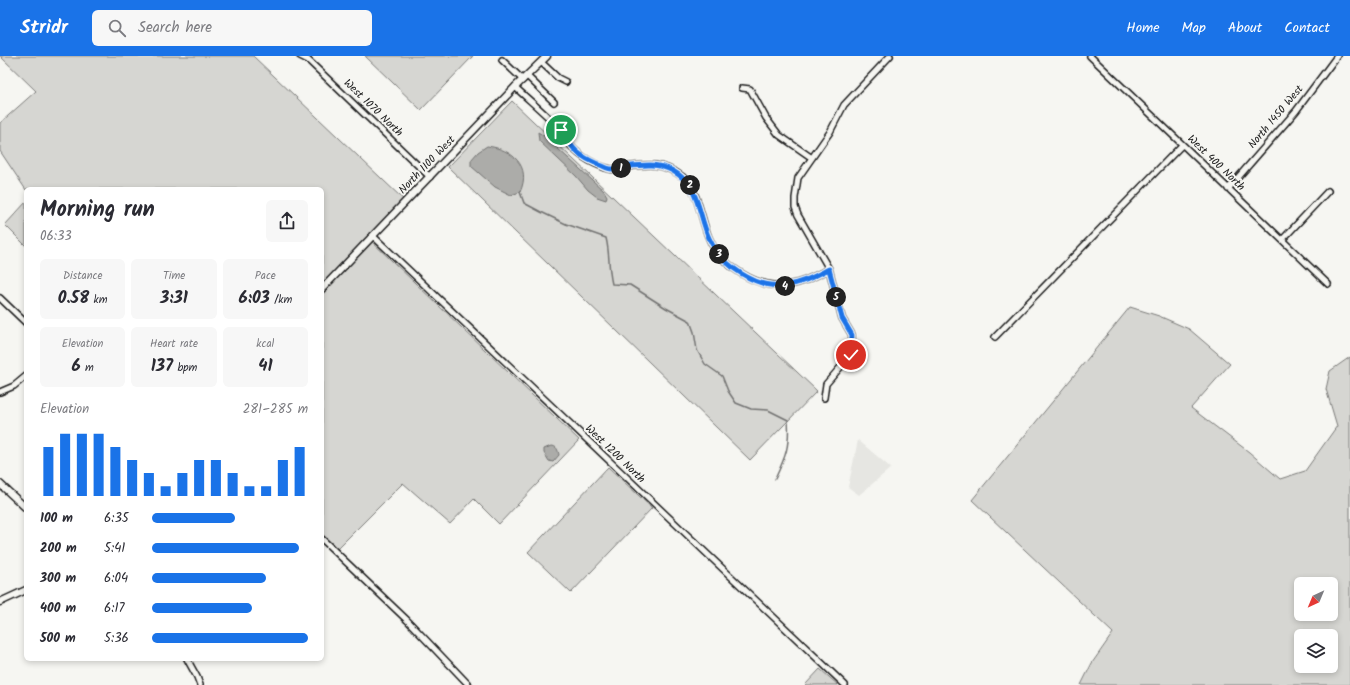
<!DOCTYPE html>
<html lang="en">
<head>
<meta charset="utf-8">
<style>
  :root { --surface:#fff; --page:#f7f7f7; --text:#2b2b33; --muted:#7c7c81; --accent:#1a73e8 }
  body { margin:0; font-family:Kalam,sans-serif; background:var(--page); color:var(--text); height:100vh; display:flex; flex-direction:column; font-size:15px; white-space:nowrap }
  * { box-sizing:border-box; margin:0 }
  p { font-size:13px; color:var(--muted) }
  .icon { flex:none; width:22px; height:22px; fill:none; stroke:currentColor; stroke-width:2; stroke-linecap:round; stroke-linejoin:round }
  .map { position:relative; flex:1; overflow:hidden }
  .details { position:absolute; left:24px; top:131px; width:300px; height:474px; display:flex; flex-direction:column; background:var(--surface); border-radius:6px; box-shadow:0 2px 6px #0003 }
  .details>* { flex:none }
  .needle { width:26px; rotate:224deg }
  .buttons { position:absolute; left:1294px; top:521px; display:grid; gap:8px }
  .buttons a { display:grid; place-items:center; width:44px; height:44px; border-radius:6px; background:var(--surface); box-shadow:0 2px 6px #0003; font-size:20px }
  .pin { position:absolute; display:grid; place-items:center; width:34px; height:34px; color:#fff; margin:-17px; border:2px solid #fff; border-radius:50%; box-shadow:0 1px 4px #0007 }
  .km { position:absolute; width:20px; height:20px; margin:-10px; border-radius:50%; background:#222; color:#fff; font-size:11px; line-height:20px; text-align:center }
  .round { display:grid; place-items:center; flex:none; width:42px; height:42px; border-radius:6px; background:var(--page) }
  .head { display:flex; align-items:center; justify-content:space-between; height:68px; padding:0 16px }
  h1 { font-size:22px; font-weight:600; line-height:30px }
  .figures { display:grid; grid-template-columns:repeat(3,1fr); gap:6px; height:68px; padding:4px 16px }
  .figures div { display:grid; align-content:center; border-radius:6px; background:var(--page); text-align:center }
  .figures b { font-size:17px; font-weight:600 }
  .figures small { font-size:11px; font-weight:400 }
  .figures p { font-size:11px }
  .chart { height:112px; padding:8px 16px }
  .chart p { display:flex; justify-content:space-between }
  .chart svg { width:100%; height:72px; margin-top:4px; stroke:var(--accent); stroke-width:6 }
  ul { padding:0 16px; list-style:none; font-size:13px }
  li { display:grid; grid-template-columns:64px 48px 1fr; align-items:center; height:30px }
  li i { height:10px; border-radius:5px; background:var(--accent) }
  header { display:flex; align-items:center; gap:24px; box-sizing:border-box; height:56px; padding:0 20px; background:var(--accent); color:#fff }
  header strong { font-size:19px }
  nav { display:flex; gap:22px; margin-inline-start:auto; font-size:14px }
  .search { width:280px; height:36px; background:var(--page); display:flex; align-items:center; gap:10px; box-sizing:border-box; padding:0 14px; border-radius:6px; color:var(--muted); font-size:15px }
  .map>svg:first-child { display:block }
  .built { fill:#e6e6e2 }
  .green { fill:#d6d6d2; stroke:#797977; fill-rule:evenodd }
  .water { fill:#acaca9; stroke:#727271 }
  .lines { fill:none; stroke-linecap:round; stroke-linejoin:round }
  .stream { stroke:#727271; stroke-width:1.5 }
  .minor-casing { stroke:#1c1c1c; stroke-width:8 }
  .tertiary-casing { stroke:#1c1c1c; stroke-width:9 }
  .minor { stroke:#f6f6f2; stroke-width:5 }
  .tertiary { stroke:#f6f6f2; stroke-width:6 }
  .route-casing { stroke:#fff; stroke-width:8 }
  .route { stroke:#1a73e8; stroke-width:5 }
  .labels { text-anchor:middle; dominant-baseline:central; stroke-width:4; stroke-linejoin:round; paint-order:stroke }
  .street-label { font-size:11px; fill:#1c1c1c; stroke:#f6f6f2 }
</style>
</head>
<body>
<header>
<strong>Stridr</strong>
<div class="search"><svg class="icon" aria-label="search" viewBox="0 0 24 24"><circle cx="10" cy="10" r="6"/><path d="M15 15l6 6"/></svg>Search here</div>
<nav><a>Home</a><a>Map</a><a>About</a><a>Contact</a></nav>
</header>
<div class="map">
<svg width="1350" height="629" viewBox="0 0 1350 629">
  <rect width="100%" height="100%" fill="#f6f6f2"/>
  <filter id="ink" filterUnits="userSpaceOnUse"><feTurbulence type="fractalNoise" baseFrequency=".025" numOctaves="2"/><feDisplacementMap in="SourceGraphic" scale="8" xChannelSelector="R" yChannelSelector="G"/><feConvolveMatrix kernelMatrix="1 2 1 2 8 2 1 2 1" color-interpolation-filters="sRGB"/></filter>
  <g filter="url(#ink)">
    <!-- built -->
    <path class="built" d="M 858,384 L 891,412 L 859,439 L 848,431 Z"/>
    <!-- green -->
    <path class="green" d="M 0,0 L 253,0 L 403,143 L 367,181 L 579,384 L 499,468 L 474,443 L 450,468 L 403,427 L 335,495 L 322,483 L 322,133 L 26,133 L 26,134 L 0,95 L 0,67 L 36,35 Z
      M 365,0 L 473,0 L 421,54 Z
      M 512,45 L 817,335 L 750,404 L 448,111 Z
      M 26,146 L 26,190 L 5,169 Z
      M 1130,251 L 1159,260 L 1189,273 L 1230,308 L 1191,352 L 1249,396 L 1280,423 L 1305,415 L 1337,370 L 1326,333 L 1330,315 L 1350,301 L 1350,629 L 1081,629 L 1092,607 L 1113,577 L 972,444 ZM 1301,528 L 1331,528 L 1331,558 L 1301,558 ZM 1301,580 L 1331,580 L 1331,610 L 1301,610 Z
      M 608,411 L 652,452 L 571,537 L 528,496 Z
      M 820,613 L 838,629 L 805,629 Z"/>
    <!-- water -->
    <path class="water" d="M 538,76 L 544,80 L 604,135 L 607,140 L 606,144 L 597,141 L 588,134 L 576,120 L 539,85 Z
      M 487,90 C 512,93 532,110 520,136 L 511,139 L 495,131 L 471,110 L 471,104 L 478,96 Z
      M 551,390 C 557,390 558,394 559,399 L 553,406 L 549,405 L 544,397 L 544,393 Z"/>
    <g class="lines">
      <!-- stream -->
      <path class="stream" d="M 520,136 L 524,147 L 541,156 L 566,168 L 606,182 C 610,198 608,212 612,228 L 630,229 L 666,252 L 690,265 L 694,276 L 697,294 L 705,308 L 722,320 L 728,335 L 736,347 L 751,353 L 768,354 L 788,364 C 790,390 786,400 775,423"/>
      <!-- minor casing -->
      <g class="minor-casing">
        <path id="minor" d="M 300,0 L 308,4 L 430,121
          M 1090,0 L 1328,228
          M 502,4 L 523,24
          M 541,6 L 558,22 L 566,26
          M 527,20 L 554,46
          M 515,31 C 530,45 546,58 560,73 C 565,78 567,85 571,90 C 580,101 597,110 610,113 C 614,114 621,112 625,111 C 649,108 662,106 683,121 C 698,133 701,164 709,182 C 720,209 757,233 787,229 C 803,227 815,220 829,213
          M 742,32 L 750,33 L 766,62 L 779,79 L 812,102
          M 1228,133 L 1296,55 L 1337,0
          M 373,180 L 845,629
          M 1282,184 L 1328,135
          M 0,242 L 26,267
          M 995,281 L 1182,89
          M 0,336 L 14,330 L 26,320
          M 824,342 L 826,328 L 851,299 L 852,279 L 842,262 L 829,213 L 798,159 L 795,151 L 795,142 L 798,122 L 830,76 L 844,49 L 890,0
          M 322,483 L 407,564 L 469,629
          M 187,603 L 197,621 L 200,629"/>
      </g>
      <!-- tertiary casing -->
      <g class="tertiary-casing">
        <path id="tertiary" d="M 322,233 L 515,31 L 547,0
          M 0,428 L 26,452
          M 0,546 L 26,534"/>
      </g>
      <!-- minor -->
      <use href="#minor" class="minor"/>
      <!-- tertiary -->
      <use href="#tertiary" class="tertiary"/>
    </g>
  </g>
  <g class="lines" filter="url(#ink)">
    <!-- route casing -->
    <g class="route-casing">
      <path id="route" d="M 561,74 C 573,94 578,100 600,109 C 603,110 608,113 611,113 C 615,113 620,112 623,111 C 641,109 657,106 673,115 C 700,130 698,158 709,182 C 721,209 757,234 787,229 C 803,227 815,220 829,213 L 842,262 L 852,279 L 851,299"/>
    </g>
    <!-- route -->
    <use href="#route" class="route"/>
  </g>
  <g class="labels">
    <!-- street labels -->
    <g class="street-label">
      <text transform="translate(373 52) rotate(44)">West 1070 North</text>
      <text transform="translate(1276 61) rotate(-50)">North 1450 West</text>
      <text transform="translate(1216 107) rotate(44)">West 400 North</text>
      <text transform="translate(427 109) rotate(-46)">North 1100 West</text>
      <text transform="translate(615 398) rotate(44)">West 1200 North</text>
    </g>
  </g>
</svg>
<div class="buttons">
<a><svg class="needle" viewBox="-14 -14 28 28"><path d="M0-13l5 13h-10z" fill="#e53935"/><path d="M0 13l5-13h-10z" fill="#7c7c81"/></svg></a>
<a><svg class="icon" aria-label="layers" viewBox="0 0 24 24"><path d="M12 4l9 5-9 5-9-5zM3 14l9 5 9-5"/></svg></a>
</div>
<div class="pin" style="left:561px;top:74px;background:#1e9e55"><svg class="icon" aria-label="arrive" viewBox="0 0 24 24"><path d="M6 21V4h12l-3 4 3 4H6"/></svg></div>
<div class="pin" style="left:851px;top:299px;background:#d93025"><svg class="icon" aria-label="check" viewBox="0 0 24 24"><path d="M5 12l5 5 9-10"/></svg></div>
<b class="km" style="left:621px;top:112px">1</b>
<b class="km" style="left:690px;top:129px">2</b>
<b class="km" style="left:719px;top:198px">3</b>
<b class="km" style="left:785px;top:230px">4</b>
<b class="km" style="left:836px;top:241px">5</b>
<section class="details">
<div class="head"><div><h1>Morning run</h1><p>06:33</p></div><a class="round"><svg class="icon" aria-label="share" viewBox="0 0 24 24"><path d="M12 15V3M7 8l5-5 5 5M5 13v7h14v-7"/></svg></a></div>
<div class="figures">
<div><p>Distance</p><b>0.58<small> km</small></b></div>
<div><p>Time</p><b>3:31</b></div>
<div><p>Pace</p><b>6:03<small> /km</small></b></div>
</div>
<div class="figures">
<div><p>Elevation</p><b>6<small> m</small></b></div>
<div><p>Heart rate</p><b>137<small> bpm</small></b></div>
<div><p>kcal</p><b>41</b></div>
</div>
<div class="chart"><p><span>Elevation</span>281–285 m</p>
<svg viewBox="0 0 160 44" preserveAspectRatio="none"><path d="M5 44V14M15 44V6M25 44V6M35 44V6M45 44V14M55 44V22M65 44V30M75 44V38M85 44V30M95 44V22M105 44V22M115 44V30M125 44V38M135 44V38M145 44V22M155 44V14"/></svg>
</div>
<ul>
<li><b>100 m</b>6:35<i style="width:53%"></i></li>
<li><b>200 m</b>5:41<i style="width:94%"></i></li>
<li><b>300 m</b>6:04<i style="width:73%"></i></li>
<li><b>400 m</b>6:17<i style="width:64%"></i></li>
<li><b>500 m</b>5:36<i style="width:100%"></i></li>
</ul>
</section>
</div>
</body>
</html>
